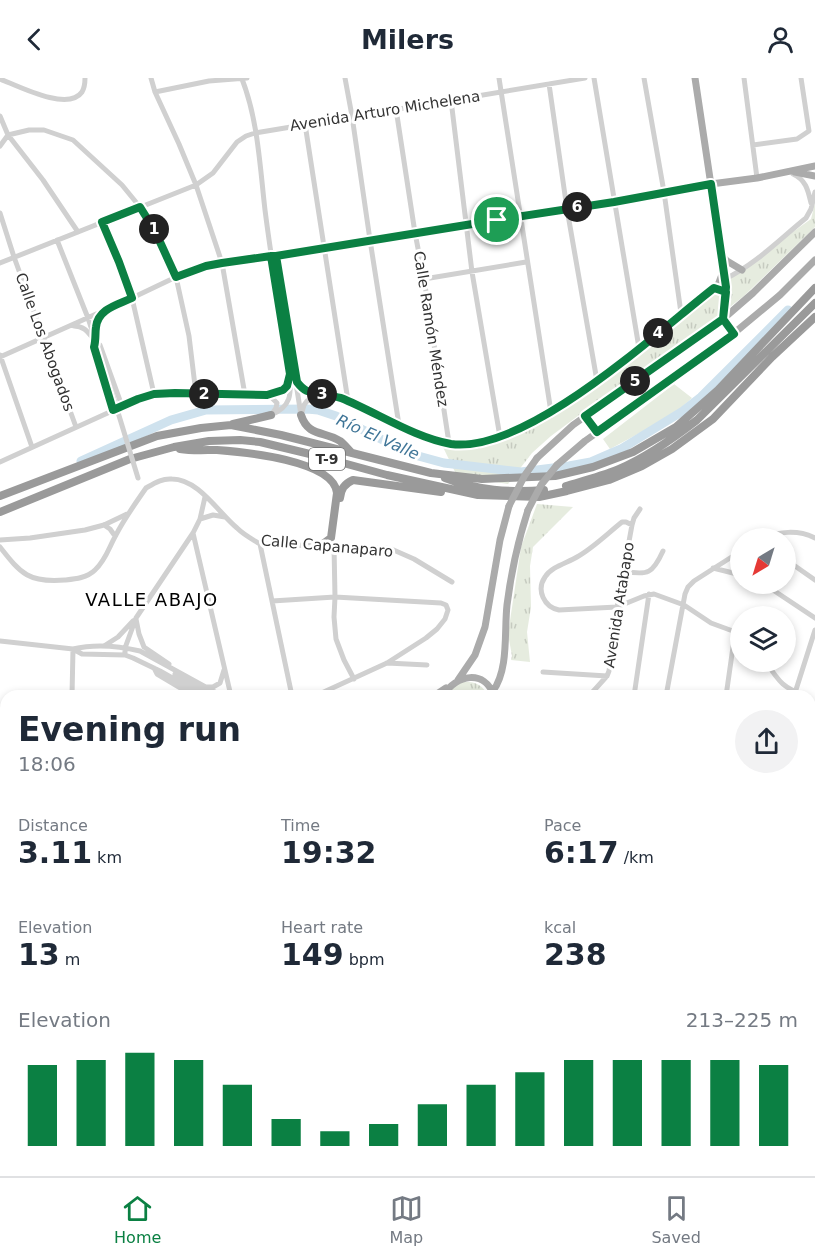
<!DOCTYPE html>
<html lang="en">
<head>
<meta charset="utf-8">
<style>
  :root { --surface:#fff; --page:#f2f2f3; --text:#1f2937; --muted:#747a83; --line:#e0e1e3; --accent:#0b8043 }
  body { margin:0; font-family:"DejaVu Sans",sans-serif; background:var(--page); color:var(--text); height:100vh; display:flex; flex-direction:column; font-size:22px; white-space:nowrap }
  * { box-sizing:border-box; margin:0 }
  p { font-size:20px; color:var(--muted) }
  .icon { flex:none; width:33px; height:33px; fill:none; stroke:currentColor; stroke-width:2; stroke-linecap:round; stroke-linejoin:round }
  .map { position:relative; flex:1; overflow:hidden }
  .sheet { position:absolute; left:0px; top:612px; width:816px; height:486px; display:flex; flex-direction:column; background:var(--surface); border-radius:18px 18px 0 0; box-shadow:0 3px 9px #0003 }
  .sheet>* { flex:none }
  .needle { width:39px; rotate:218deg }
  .buttons { position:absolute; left:730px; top:450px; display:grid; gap:12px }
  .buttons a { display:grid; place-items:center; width:66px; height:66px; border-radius:50%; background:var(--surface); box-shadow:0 3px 9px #0003; font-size:30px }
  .pin { position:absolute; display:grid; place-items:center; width:51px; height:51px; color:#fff; margin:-26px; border:3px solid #fff; border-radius:50%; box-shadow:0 2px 6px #0007 }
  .km { position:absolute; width:30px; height:30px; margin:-15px; border-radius:50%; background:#222; color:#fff; font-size:16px; line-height:30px; text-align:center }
  .round { display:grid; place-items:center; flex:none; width:63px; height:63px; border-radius:32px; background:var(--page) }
  .summary { display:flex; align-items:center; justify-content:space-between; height:102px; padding:0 18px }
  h1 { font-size:33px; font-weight:700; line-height:45px }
  .stats { display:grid; grid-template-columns:repeat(3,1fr); gap:9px; height:102px; padding:6px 18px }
  .stats div { display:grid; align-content:center }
  .stats b { font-size:30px; font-weight:700 }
  .stats small { font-size:16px; font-weight:400 }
  .stats p { font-size:16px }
  .chart { height:168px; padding:12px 18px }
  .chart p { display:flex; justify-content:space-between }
  .chart svg { width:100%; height:108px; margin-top:6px; stroke:var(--accent); stroke-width:6 }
  header { display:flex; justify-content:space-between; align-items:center; height:78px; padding:0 18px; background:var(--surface); font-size:27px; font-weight:700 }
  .tab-bar { display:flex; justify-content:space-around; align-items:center; height:84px; border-top:2px solid var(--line); background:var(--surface); font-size:16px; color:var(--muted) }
  .tab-bar a { display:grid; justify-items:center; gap:3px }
  .tab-bar .active { color:var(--accent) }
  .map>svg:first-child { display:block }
  .park { fill:url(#park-tufts) }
  .pitch { fill:#e6ecdf }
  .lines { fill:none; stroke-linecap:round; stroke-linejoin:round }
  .river { stroke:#cfe2ee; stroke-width:9 }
  .minor { stroke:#d0d0d0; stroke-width:5 }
  .major { stroke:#ababab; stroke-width:7 }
  .highway { stroke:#9a9a9a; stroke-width:8 }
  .minor-bridge { stroke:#d0d0d0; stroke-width:5 }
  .major-bridge { stroke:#ababab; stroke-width:7 }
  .route-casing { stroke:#fff; stroke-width:12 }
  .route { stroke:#0b8043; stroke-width:8 }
  .labels { text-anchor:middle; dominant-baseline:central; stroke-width:6; stroke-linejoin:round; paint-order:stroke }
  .shield { fill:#fff; stroke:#707070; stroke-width:1.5 }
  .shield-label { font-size:14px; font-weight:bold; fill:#333 }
  .street-label { font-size:15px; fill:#333; stroke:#fff }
  .water-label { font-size:16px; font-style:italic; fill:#3f7597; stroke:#fff }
  .quarter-label { font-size:18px; letter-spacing:1.5px; fill:#000; stroke:#fff }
</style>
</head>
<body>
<header><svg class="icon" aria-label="back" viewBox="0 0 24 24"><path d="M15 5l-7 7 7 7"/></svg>Milers<svg class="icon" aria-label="person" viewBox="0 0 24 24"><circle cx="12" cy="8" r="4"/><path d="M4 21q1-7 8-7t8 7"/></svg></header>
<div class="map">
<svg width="815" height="1098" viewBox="0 0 815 1098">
  <defs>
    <pattern id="park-tufts" width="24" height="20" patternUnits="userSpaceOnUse" patternTransform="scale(1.5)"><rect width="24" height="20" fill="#e6ecdf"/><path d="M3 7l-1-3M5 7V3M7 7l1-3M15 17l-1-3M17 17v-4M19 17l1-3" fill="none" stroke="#c6cbc0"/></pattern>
  </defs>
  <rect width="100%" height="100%" fill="#fff"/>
  <!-- park -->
  <path class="park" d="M 815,125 L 815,149 L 744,218 L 661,283 L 586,332 L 551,358 L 532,375 L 508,406 L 457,398 L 441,365 L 465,361 L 489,360 L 587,313 L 606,299 L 723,204 L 811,141 Z
    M 537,426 L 573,429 L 533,469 L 530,488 L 531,529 L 527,554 L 530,584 L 511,582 L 512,578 L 508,556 L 521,469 Z
    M 462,604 C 474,603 483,607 488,618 L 446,618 L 450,611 Z
    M 2,1007 L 6,1010 L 6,1036 L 0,1030 L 0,1009 Z"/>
  <!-- pitch -->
  <path class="pitch" d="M 674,306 L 692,320 L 673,337 L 610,371 L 603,361 Z
    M 152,1092 L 259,1092 L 262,1098 L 151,1098 Z"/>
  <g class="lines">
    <!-- river -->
    <path class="river" d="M 81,383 L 171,342 L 206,332 L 307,331 L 318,332 L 336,338 L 367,354 L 411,376 L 444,385 L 521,394 L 569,388 L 591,384 L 621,371 L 683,333 L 701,319 L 788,232"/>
    <!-- minor -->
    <path class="minor" d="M 151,0 L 155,14 L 179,66 L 196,107 L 222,185 L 245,317
      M 345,0 L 352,38 L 370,162 L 399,347
      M 499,0 L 551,334
      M 594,0 L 639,270
      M 644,0 L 664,114 L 681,235
      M 744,0 L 757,100
      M 0,1 C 18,8 68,34 82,14 C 85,9 85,5 85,0
      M 242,1 C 258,42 260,89 265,132 C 272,187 281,241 290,296 C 291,316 292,328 271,337
      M 549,6 L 567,131 L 597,303
      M 155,14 L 209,3 L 247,0
      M 451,22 L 472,194 L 500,359
      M 396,31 L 415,155 L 424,201 L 449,365
      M 0,38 L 8,57 L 43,102 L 78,154
      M 305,46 L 348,323
      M 753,67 L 797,61 L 809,53 L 801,0
      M 0,68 L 8,57 L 29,52 L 44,52 L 73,62 L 122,107 L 140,129 L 155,153 L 176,199 L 189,258 L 196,316
      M 793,96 C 806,102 808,112 811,125
      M 0,135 L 14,179 L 76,349
      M 102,144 L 119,184 L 132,220 L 154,316
      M 57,162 L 88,240 L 106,295
      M 276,178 L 301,337
      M 0,185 L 196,107 L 213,95 L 237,64 L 246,58 L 255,55 L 585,0
      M 424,201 L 526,184
      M 74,248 C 88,248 90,260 100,267 L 122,328
      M 95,256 L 96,244 L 102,234
      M 94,268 L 113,332
      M 0,277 L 32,369
      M 0,279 L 132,220 L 176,199 L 206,188 L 222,185 L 271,178 L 614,124 L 711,106
      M 297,304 L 306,313 L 328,316 L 341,320 L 424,358 L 449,365 L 460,366 L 483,364 L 500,359 L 543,339 L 597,303 L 725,201 C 756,186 780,161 806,140 L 811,131 L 815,114
      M 266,317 L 270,318 L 277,325 L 276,330 L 272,336
      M 302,334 L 304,327 L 307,323 L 332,318
      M 585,338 L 597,354
      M 0,384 L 145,318 L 165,315 L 266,317 C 276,314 284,313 289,304
      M 146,410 C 153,406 162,400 172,401 C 198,401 218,434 237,450 C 244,457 252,461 260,466 L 389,470 L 414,481 L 452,504
      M 200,441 L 213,437 L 225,439
      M 104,447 L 110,451 L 115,458
      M 632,447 L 626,444 L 622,444 C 607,456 593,470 577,479 C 567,485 551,489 545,499 C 536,512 544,529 559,532 L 617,529 L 644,518 L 654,516 L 684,527 L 711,545 L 741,556
      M 193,455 L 231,618
      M 761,460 C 779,454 797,451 815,460
      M 0,462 L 30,460 L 85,452 L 104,447 L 127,436
      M 260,466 L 292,618
      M 334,468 L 335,519 L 334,539 L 336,561 L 344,582 L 354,601
      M 0,469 C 21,496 29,505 65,502 C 75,501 87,500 95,492 C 106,482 109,469 116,457 C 124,441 135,426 146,410
      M 786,486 L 795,488 L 815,502
      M 713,490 L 741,497
      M 624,493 C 648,498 653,495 663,473
      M 764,506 L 815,540
      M 272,523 L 335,519 L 441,525 L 446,527 L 448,532 L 445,541 L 437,551 L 426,560 L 387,585 L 315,618
      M 136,541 L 139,556 L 144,569 L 169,586
      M 0,563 L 73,571 C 94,566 119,568 140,573 L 222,618
      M 104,568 L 118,559 L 133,543
      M 73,571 L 82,576 L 125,577 L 133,580 L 160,593 L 204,618
      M 125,577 L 125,570 L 136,540 L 193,455 L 200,441 L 205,419
      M 766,584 C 779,604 784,611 807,618
      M 387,585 L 427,587
      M 154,590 L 157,596 L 194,618
      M 543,594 L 607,598
      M 175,596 L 212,618
      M 207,609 L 213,609 L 220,605 L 224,592
      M 72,618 L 73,571
      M 589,618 L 607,598 L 609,593 L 617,529 L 632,447 L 634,440 L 640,431
      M 634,618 L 649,516
      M 666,618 L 685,516 L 688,509 L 694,503 L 741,473
      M 726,618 L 735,555
      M 794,618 L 815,552
      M 810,743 L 815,738
      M 810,753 L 815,755
      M 810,761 L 815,764
      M 810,814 L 815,811
      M 810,832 L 815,834
      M 810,992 L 815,999
      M 810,1015 L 815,1007
      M 810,1058 L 815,1063
      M 395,1092 L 395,1098
      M 442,1092 L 448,1098
      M 580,1092 L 582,1098
      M 669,1092 L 675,1098
      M 747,1092 L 753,1098
      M 756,1092 L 762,1098
      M 371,1098 L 373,1092
      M 472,1098 L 478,1092
      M 565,1098 L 567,1092
      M 646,1098 L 647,1092"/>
    <!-- major -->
    <path class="major" d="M 695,0 L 725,201 L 726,209 L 723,241
      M 795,94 L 815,98
      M 711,106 L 757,100 L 815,88
      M 722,178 L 727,183 L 742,192
      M 718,207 L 723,194
      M 723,241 L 733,256
      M 537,380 L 573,347 L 723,241 L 753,215 L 815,154
      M 557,387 L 585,363 L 651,316 L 733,256 L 780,217 L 815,182
      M 458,602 L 475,577 L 485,549 L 500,462 L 509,428
      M 493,613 C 509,591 504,554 507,527 C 511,495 518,463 528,432
      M 434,618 L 446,610
      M 443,618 C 456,596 485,591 494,618
      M 0,635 L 6,635
      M 0,655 L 6,656"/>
    <!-- highway -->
    <path class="highway" d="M 301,337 C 308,359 325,353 340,363 C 344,366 347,370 351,374
      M 233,346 L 271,337
      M 180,371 C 192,373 205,372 217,372 C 243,374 334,382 337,415 L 331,460 L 320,468
      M 445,400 C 475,412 512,415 544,412
      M 566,408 C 583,403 602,398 619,391 C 645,380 675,359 697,342 L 815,225
      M 0,418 L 157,358 L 201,350 L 231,347 L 281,357 L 431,395 L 482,401 L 555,398 L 593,389 L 633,374 L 676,349 L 718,312 L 815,210
      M 340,420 C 341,411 344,406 353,402 L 441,414
      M 0,434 L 130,381 L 174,369 L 209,363 L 240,362 L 260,364 L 314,377 L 387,397 L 478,417 L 539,419 L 567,413 L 609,402 L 642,388 L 672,371 L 713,341 L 772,279 L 815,239"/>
    <!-- minor-bridge -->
    <path class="minor-bridge" d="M 106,295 L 138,400"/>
    <!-- major-bridge -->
    <path class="major-bridge" d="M 509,428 L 525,397 L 537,380
      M 528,432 L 541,407 L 557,387"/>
  </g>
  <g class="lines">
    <!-- route casing -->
    <g class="route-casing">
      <path id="route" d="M 497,142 L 276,178 L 271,178 L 222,185 L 206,188 L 176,199 L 155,153 L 140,129 L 102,144 L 119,184 L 132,220 C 117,227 98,231 96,249 C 95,256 96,262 94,269 L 113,332 L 138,321 L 154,316 L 175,315 L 267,317 L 283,312 L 287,308 L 290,296 L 271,178 L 276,178 L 297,304 C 307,317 311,313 325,316 C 330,317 336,319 341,320 C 376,334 415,360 451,366 C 527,376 656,255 714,210 L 726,214 L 723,241 L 734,256 L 597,354 L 585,338 L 723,241 C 724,230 725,220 726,209 L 711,106 L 614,124 L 497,142"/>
    </g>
    <!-- route -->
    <use href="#route" class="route"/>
  </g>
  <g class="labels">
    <!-- shield labels -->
    <rect class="shield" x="309" y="370" width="36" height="22" rx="4.5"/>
    <g class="shield-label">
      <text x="327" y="381">T-9</text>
    </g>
    <!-- street labels -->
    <g class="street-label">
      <text transform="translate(385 33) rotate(-9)">Avenida Arturo Michelena</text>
      <text transform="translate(431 251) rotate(81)">Calle Ramón Méndez</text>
      <text transform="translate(45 264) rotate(70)">Calle Los Abogados</text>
      <text transform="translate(327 468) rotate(5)">Calle Capanaparo</text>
      <text transform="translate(619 527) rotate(-81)">Avenida Atabapo</text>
    </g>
    <!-- water labels -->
    <g class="water-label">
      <text transform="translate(378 359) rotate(24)">Río El Valle</text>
    </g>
    <!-- quarter labels -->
    <g class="quarter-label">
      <text x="152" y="521">VALLE ABAJO</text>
    </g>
  </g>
</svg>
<div class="buttons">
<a><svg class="needle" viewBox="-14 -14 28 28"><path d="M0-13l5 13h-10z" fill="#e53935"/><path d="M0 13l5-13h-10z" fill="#747a83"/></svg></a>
<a><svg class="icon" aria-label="layers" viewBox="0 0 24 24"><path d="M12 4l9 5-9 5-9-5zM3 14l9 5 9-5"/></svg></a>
</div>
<div class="pin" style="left:497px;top:142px;background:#1e9e55"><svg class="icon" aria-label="arrive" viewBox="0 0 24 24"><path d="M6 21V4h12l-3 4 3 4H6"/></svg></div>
<b class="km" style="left:154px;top:151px">1</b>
<b class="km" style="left:204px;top:316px">2</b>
<b class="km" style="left:322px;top:316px">3</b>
<b class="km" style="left:658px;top:255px">4</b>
<b class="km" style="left:635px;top:303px">5</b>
<b class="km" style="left:577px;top:129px">6</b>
<section class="sheet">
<div class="summary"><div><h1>Evening run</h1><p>18:06</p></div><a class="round"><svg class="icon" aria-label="share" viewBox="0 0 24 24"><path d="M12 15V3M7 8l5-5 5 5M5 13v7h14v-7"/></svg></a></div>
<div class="stats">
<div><p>Distance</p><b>3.11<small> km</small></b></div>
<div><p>Time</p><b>19:32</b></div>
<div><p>Pace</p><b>6:17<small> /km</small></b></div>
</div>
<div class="stats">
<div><p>Elevation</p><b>13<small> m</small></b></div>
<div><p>Heart rate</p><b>149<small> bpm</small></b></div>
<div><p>kcal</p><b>238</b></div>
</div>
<div class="chart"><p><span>Elevation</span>213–225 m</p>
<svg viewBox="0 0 160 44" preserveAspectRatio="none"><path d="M5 44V11M15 44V9M25 44V6M35 44V9M45 44V19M55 44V33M65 44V38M75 44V35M85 44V27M95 44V19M105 44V14M115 44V9M125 44V9M135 44V9M145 44V9M155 44V11"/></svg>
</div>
</section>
</div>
<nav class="tab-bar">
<a class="active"><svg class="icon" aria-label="home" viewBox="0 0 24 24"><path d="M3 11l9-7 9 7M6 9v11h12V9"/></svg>Home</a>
<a><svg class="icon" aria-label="map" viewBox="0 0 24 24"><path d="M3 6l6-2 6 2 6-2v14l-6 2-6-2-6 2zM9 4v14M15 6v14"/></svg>Map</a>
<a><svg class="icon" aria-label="saved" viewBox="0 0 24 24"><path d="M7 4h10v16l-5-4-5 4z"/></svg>Saved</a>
</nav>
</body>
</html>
